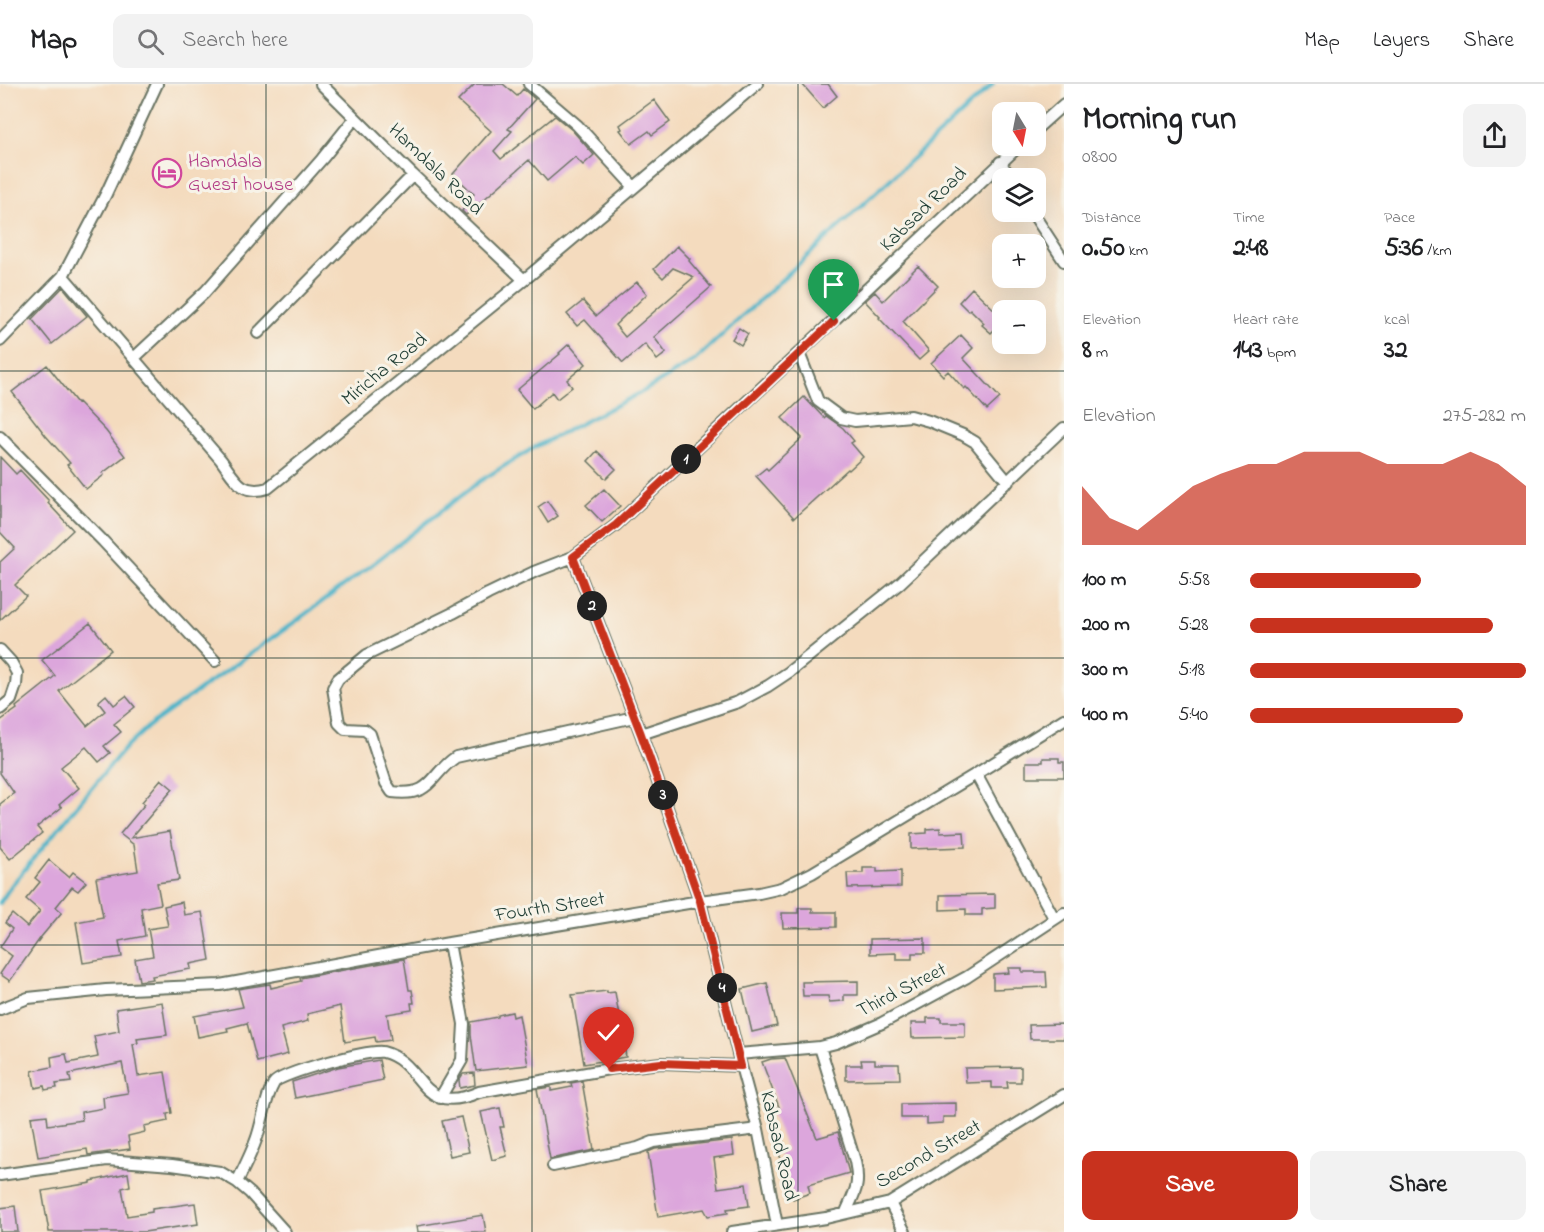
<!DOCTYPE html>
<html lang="en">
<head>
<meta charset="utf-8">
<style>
  :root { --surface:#fff; --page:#f2f2f2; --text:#202124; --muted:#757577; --line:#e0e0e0; --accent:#c8321e }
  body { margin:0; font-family:"Indie Flower",sans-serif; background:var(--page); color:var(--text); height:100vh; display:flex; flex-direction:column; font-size:22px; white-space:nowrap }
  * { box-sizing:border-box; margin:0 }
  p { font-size:20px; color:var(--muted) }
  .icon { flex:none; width:33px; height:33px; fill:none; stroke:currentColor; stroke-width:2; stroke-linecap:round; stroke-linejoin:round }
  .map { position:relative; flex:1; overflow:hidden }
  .side { display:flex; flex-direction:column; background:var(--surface); width:480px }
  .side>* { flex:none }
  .needle { width:39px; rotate:170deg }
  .buttons { position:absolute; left:992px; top:18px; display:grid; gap:12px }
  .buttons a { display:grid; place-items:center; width:54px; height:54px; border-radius:12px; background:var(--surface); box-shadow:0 6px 24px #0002; font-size:30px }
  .pin { position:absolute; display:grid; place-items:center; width:51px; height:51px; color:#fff; margin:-62px -26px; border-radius:50% 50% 50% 0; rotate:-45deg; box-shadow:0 0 6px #0007 }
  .pin .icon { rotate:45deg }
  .km { position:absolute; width:30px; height:30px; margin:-15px; border-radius:50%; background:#222; color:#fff; font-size:16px; line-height:30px; text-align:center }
  .round { display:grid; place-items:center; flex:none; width:63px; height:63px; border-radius:12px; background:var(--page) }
  .overview { display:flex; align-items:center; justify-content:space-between; height:102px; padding:0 18px }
  h1 { font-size:33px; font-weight:700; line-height:45px }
  .stats { display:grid; grid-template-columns:repeat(3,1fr); gap:9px; height:102px; padding:6px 18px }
  .stats div { display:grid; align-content:center }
  .stats b { font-size:26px; font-weight:700 }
  .stats small { font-size:16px; font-weight:400 }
  .stats p { font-size:16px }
  .chart { height:168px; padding:12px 18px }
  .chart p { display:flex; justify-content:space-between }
  .chart svg { width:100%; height:108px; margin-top:6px; fill:var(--accent); opacity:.7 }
  .primary-button { display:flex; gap:12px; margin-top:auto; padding:12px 18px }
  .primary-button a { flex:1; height:69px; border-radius:12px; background:var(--accent); color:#fff; font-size:24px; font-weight:700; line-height:69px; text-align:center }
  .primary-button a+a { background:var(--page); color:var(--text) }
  ul { padding:0 18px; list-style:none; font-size:20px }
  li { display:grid; grid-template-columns:96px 72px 1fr; align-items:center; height:45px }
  li i { height:15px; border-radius:8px; background:var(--accent) }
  header { display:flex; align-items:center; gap:36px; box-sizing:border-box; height:84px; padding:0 30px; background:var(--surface); border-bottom:2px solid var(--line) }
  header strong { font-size:28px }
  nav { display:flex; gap:33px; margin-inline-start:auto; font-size:21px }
  .search { width:420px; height:54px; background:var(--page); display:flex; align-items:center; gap:15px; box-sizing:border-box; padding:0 21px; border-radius:12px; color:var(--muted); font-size:22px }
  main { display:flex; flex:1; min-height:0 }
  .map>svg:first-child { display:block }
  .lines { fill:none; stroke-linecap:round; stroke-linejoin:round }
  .stream { stroke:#4bb4c9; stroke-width:4 }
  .building { fill:#dca6dc }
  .street-casing { stroke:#6a7464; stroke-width:14 }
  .street { stroke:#fff; stroke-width:10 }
  .route-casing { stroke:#fff; stroke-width:12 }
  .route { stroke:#c8321e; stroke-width:8 }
  .grid { fill:none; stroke:#1f3d34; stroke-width:1.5; stroke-opacity:0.55 }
  .labels { text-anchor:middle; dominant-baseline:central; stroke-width:6; stroke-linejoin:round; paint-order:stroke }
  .hotel-label { font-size:20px; fill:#b23c85; stroke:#f7f3e8; text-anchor:start }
  .street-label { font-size:20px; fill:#1f3d34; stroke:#f7f3e8 }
</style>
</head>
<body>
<header>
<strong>Map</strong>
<div class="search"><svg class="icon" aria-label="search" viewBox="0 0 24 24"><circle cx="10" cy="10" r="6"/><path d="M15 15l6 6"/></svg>Search here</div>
<nav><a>Map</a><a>Layers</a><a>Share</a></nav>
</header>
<main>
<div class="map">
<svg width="1064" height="1148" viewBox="0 0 1064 1148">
  <rect width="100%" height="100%" fill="#f7f3e8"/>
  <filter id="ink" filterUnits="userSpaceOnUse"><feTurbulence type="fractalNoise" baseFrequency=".0167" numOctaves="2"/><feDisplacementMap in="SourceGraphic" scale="12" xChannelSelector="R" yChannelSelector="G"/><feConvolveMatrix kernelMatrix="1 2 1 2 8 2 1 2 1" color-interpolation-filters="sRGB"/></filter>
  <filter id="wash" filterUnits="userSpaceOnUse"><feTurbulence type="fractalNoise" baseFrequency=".008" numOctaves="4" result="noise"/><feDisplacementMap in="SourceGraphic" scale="24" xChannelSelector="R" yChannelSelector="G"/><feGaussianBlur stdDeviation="1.35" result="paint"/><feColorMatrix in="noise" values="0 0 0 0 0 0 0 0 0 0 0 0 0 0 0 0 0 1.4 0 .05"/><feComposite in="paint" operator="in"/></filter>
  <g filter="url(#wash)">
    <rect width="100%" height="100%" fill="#f4dbbe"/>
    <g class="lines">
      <!-- stream -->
      <path class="stream" d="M 0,819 L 11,802 L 123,666 L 150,641 L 285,545 L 365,486 L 480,397 L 535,363 L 644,307 L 695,276 L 993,0"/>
    </g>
    <g id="blocks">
      <!-- building -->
      <path class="building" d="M 475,0 L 503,0 L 517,12 L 523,5 L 535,15 L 508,45 L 512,47 L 494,67 L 501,75 L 555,32 L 572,46 L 594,71 L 583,81 L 575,73 L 547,97 L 529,76 L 466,131 L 462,127 L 474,110 L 453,90 L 491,47 L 458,17 Z
        M 802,0 L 828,0 L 837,12 L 823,24 Z
        M 654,16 L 670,38 L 652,51 L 649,47 L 631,60 L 620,46 L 622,45 L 620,41 Z
        M 677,162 L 690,175 L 689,177 L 711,203 L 654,253 L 666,269 L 657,276 L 645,260 L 623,279 L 585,236 L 577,242 L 567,230 L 583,217 L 596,232 L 637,198 L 647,210 L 615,241 L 625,253 L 694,193 L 673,184 L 663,194 L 654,185 Z
        M 918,182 L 938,202 L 903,237 L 929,267 L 919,276 L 879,234 L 880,233 L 865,217 L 875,208 L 883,217 Z
        M 63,203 L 87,232 L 52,260 L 32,235 Z
        M 972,204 L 1002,233 L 1002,238 L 991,249 L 982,241 L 984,239 L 970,225 L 968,227 L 959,218 Z
        M 739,244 L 748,250 L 741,261 L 732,255 Z
        M 961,251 L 973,264 L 963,274 L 1000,314 L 987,326 L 966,303 L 964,305 L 948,287 L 943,292 L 931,279 Z
        M 569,260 L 586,280 L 567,296 L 572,303 L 557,315 L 552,308 L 533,325 L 517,306 L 560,270 L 559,269 Z
        M 47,281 L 77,319 L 78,318 L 106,347 L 125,372 L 103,389 L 104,391 L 86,405 L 67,381 L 70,379 L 46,352 L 12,308 Z
        M 804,313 L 824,334 L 826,332 L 843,344 L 854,357 L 851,359 L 863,373 L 849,386 L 848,385 L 794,434 L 756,392 L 766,384 L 768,386 L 802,354 L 782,334 Z
        M 597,367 L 616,385 L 606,395 L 588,377 Z
        M 0,373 L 16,390 L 20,386 L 49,417 L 48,419 L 73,446 L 15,501 L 26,512 L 0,536 L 0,478 L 15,464 L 0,448 Z
        M 604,405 L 620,422 L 602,438 L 586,421 Z
        M 547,417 L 558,432 L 548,439 L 538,423 Z
        M 90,539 L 111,566 L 59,607 L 87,642 L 105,627 L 98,618 L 106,611 L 114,621 L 126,612 L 135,623 L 114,640 L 121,648 L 104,662 L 110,669 L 99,678 L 86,663 L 61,683 L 79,704 L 59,721 L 62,723 L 37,743 L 42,749 L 10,775 L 0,763 L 0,720 L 14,709 L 0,689 L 0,637 L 17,625 L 16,623 L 55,592 L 42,576 Z
        M 1043,674 L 1059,674 L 1059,678 L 1064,678 L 1064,693 L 1026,693 L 1026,678 L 1043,678 Z
        M 161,695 L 173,705 L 131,754 L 170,747 L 179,796 L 157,799 L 161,820 L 141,824 L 145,852 L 119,857 L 122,873 L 83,879 L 76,838 L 103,833 L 96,794 L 138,787 L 134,761 L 120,750 L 145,720 L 142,718 Z
        M 940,744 L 940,749 L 964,748 L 965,763 L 911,765 L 911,750 L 927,749 L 927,745 Z
        M 49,776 L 69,793 L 73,788 L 86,798 L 78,807 L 72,803 L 56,823 L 62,828 L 41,853 L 10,897 L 0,890 L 12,872 L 0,863 L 12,845 L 5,839 L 12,830 L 27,843 L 40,827 L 26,815 L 40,798 L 35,794 Z
        M 863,784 L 877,784 L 877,788 L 901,787 L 901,803 L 848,804 L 847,789 L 863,789 Z
        M 995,810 L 995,824 L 982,825 L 982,831 L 966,831 L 966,825 L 940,826 L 940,811 Z
        M 182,818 L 184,831 L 202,828 L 210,876 L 190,880 L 191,885 L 152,892 L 153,895 L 139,897 L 135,875 L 153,872 L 148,845 L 168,842 L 164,822 Z
        M 798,824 L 812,824 L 812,828 L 836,828 L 836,843 L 783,844 L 782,829 L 798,829 Z
        M 925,854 L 925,869 L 912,869 L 912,875 L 896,875 L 896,869 L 870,870 L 870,855 Z
        M 404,875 L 409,906 L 412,906 L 414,919 L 411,919 L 412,926 L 387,930 L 391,956 L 376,958 L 375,953 L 345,958 L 340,922 L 307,930 L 308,937 L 281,944 L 288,970 L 257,978 L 247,939 L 227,944 L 228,947 L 198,953 L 194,932 L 243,923 L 238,905 L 270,900 L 271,904 L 301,897 L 300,894 Z
        M 1008,884 L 1022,884 L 1022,888 L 1046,888 L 1047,903 L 993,905 L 993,890 L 1009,889 Z
        M 858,897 L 858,911 L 844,911 L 844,917 L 829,918 L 828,912 L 803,912 L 802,898 Z
        M 767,899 L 777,942 L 752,948 L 742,905 Z
        M 607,907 L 607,909 L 615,908 L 626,973 L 584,980 L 572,911 Z
        M 162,918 L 167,951 L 137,955 L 138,959 L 133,960 L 138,992 L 165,988 L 172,1029 L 167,1030 L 168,1037 L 144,1042 L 145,1048 L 128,1052 L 130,1065 L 88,1071 L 87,1065 L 38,1073 L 31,1033 L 47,1031 L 48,1041 L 82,1036 L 81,1028 L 104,1024 L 103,1013 L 128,1009 L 122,979 L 69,990 L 71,998 L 56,1000 L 57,1004 L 45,1006 L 44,1002 L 35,1004 L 32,987 L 52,983 L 51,973 L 66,970 L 68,979 L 98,973 L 94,952 L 119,947 L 116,925 Z
        M 512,928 L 513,933 L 519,931 L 528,981 L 476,987 L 471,951 L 471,938 L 498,933 L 498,931 Z
        M 927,934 L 941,934 L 941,938 L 965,938 L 965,953 L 912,954 L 911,939 L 927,939 Z
        M 1064,940 L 1064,955 L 1030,955 L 1029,941 Z
        M 785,974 L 817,1054 L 838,1048 L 849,1089 L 808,1101 L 810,1109 L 793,1115 L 779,1069 L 787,1067 L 771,1026 L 779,1023 L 762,978 L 771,975 Z
        M 379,976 L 383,996 L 295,1014 L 292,998 L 338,983 Z
        M 861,976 L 875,976 L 875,980 L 899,980 L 900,995 L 846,996 L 846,981 L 862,981 Z
        M 1021,983 L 1021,998 L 1007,998 L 1008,1004 L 992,1004 L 992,998 L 966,999 L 965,984 Z
        M 474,989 L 475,1001 L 460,1004 L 459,996 L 463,990 Z
        M 582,997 L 594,1066 L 550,1075 L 537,1005 L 551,1003 L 551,1007 L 572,1003 L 571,999 Z
        M 956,1019 L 956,1033 L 943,1033 L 943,1039 L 927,1040 L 927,1034 L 901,1034 L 901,1020 Z
        M 500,1024 L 504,1043 L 500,1043 L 507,1072 L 492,1076 L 481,1028 Z
        M 461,1033 L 469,1068 L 450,1072 L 442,1037 Z
        M 732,1056 L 734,1071 L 714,1074 L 718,1104 L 746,1100 L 749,1122 L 727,1125 L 728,1129 L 708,1132 L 704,1125 L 658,1133 L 648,1068 L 655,1065 Z
        M 128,1089 L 130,1102 L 122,1104 L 127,1132 L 152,1128 L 152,1125 L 195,1119 L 198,1140 L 144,1148 L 49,1148 L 42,1107 L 91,1099 L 91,1097 Z
        M 15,1122 L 18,1148 L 0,1148 L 0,1124 Z
        M 483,1131 L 486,1148 L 418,1148 L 417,1142 Z"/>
    </g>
  </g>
  <g filter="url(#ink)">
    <use href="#blocks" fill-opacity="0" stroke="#6a7464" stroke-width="1.5"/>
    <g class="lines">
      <!-- street casing -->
      <g class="street-casing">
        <path id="street" d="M 321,0 L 413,91 L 524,196
          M 529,0 L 577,41 L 634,103
          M 1035,46 L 1064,20
          M 1000,78 L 1011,94
          M 1032,128 L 1064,177
          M 63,192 L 221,376 C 235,395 241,412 268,404 L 524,196 L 757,0
          M 258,249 L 413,91
          M 0,257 L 63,192 L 106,110 L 157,0
          M 799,269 L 818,317 L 841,334 L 855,337 L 911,332 L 929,337 L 963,351 L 975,358 L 1008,398
          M 134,274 L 205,208 L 322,75 L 355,34
          M 0,353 L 103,457 L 215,577
          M 573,473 L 534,488 L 488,510 L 453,529 L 367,571 L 338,595 L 333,604 L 339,639 L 345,645 L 365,646 L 370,650 L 386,699 L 392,708 C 434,713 429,691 456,673 L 634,633
          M 0,566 L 11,578 L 17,589 L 16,601 L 11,616 L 0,625
          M 641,650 L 738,618 L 768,602 L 789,588 L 900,499 L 1064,344
          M 976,690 L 1054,834
          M 0,925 L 28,914 L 106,906 L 220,901 L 449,859 L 700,817 L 759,809 L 781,804 L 812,789 L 976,690 L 1064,635
          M 820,963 L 855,1077 C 860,1101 856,1106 846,1128
          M 738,970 L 820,963 L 836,959 L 882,939 L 967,893 L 1064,829
          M 440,1014 L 462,976 L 464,940 L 449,859
          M 553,1082 L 638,1064 L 653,1058 L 758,1045
          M 0,1091 L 107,1076 L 172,1081 L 220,1088 L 237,1098 L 250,1109 L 285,1148
          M 237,1098 C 244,1084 251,1070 256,1056 C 263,1038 264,1016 274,999 C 280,989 371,965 383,968 C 426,979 418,1034 479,1008 L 609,985 L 661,979 L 741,982
          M 890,1119 L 905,1148
          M 777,1141 L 758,1045 L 741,982 L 700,817 L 641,650 L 573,473 L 616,441 L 1019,62
          M 732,1148 L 826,1134 L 890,1119 L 1064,1011"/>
      </g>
      <!-- street -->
      <use href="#street" class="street"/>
    </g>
  </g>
  <g class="lines" filter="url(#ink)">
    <!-- route casing -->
    <g class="route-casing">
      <path id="route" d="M 609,985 L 661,979 L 741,982 L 700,817 L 641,650 L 573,473 L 616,441 L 834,237"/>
    </g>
    <!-- route -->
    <use href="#route" class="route"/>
  </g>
  <!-- grid -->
  <path class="grid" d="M 266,0 L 266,1148M 532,0 L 532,1148M 798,0 L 798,1148M 0,287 L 1064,287M 0,574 L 1064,574M 0,861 L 1064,861"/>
  <!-- icons -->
  <defs>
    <g id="hotel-ring" transform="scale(1.5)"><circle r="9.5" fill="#f7f3e8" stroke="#d1479c" stroke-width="1.5"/><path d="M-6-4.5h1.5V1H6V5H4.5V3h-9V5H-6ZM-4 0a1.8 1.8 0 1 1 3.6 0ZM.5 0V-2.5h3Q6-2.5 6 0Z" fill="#d1479c"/></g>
  </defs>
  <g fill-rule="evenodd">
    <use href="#hotel-ring" x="167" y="89"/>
  </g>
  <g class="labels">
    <!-- hotel labels -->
    <g class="hotel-label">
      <text x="188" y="78">Hamdala<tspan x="188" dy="23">Guest house</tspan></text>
    </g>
    <!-- street labels -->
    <g class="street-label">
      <text transform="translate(435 86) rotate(44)">Hamdala Road</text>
      <text transform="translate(924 126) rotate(-44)">Kabsad Road</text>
      <text transform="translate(385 286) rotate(-39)">Miricha Road</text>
      <text transform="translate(550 824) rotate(-9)">Fourth Street</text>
      <text transform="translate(902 907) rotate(-27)">Third Street</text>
      <text transform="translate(778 1062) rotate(77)">Kabsad Road</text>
      <text transform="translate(929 1071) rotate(-30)">Second Street</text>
    </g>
  </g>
</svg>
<div class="buttons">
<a><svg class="needle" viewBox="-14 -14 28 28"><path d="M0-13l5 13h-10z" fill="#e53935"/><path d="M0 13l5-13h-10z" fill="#757577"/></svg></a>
<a><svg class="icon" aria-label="layers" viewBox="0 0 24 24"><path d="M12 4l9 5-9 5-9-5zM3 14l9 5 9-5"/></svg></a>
<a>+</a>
<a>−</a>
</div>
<div class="pin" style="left:834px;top:237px;background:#1e9e55"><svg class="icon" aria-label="arrive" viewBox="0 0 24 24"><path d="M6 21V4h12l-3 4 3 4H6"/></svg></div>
<div class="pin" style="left:609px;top:985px;background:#d93025"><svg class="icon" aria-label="check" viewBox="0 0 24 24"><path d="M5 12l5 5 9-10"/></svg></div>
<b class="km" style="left:686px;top:375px">1</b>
<b class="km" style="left:592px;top:522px">2</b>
<b class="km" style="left:663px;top:711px">3</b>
<b class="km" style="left:722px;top:904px">4</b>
</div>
<section class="side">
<div class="overview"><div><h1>Morning run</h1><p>08:00</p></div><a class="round"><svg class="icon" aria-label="share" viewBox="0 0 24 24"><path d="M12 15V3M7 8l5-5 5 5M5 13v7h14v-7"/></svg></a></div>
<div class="stats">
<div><p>Distance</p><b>0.50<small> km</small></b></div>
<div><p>Time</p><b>2:48</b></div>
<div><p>Pace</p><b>5:36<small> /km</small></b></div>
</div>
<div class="stats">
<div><p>Elevation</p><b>8<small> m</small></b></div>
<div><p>Heart rate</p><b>143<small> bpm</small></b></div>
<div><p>kcal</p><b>32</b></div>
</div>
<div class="chart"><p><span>Elevation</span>275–282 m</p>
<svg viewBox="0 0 160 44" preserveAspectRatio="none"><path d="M0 44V20L10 33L20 38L30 29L40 20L50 15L60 11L70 11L80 6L90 6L100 6L110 11L120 11L130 11L140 6L150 11L160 20V44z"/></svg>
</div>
<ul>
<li><b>100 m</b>5:58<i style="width:62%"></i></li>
<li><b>200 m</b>5:28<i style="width:88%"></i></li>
<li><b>300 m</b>5:18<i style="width:100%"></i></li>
<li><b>400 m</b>5:40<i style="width:77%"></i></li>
</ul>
<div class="primary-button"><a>Save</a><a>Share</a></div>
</section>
</main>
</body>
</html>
